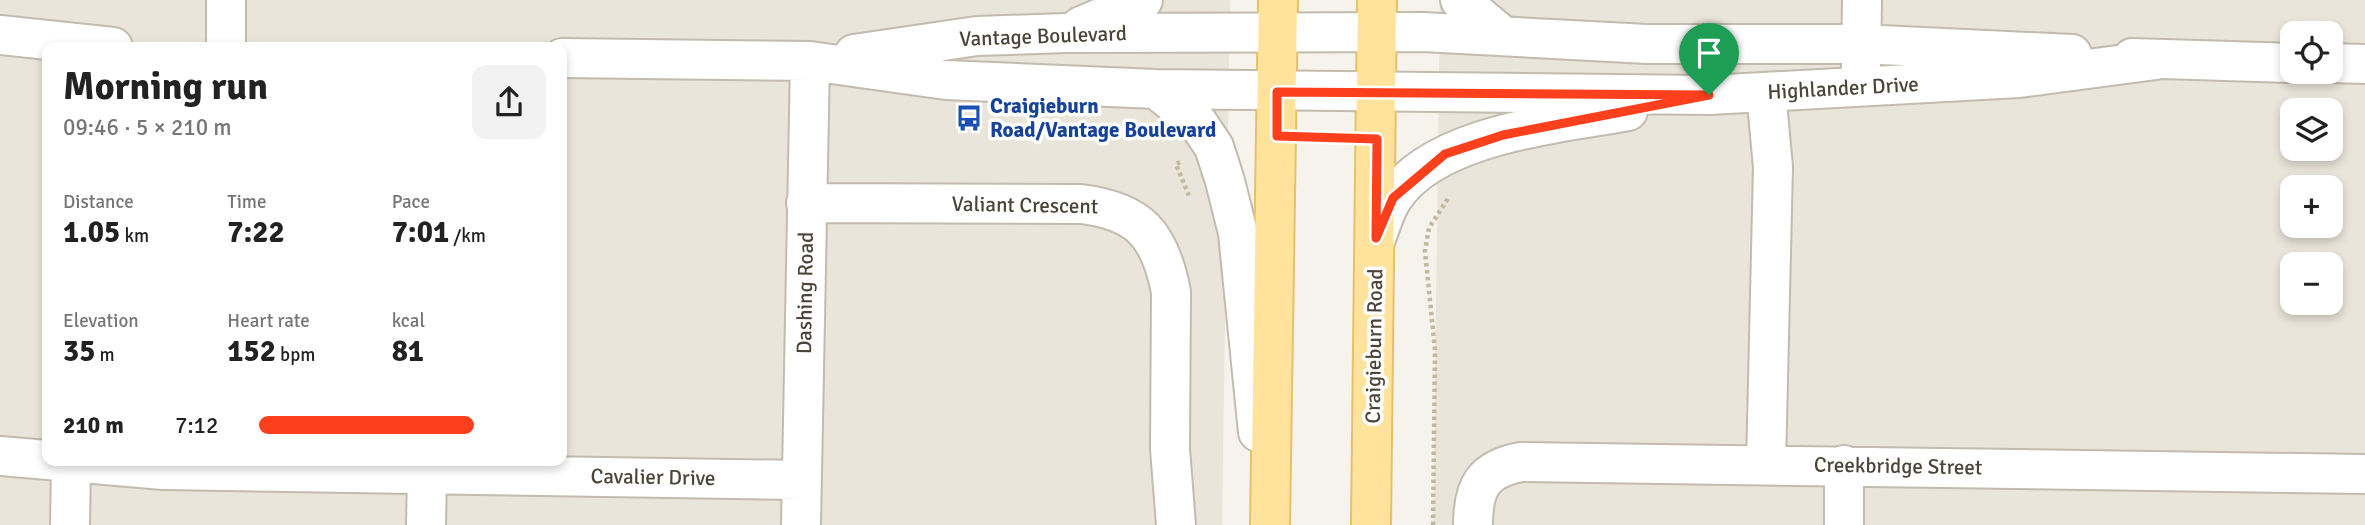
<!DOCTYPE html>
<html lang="en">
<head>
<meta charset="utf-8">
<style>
  :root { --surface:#fff; --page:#f2f2f2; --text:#222; --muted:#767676; --accent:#fc3f1d }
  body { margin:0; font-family:Signika,sans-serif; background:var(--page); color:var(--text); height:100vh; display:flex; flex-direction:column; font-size:26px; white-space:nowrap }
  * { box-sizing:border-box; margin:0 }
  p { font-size:23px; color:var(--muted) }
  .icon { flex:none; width:38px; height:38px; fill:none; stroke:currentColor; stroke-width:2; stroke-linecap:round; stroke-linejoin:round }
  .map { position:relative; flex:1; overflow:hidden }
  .sheet { position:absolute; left:42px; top:42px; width:525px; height:424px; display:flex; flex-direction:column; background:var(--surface); border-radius:14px; box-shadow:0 4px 10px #0003 }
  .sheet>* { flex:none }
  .buttons { position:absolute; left:2280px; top:21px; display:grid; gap:14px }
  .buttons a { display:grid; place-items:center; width:63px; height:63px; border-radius:14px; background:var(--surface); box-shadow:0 4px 10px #0003; font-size:35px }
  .pin { position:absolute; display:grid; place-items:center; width:60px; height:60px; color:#fff; margin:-72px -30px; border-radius:50% 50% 50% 0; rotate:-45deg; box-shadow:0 0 7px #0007 }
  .pin .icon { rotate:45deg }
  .round { display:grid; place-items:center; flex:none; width:74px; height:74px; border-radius:14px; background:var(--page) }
  .overview { display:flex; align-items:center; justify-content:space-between; height:119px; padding:0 21px }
  h1 { font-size:38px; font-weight:700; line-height:52px }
  .stats { display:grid; grid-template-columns:repeat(3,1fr); gap:10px; height:119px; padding:7px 21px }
  .stats div { display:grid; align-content:center }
  .stats b { font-size:30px; font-weight:700 }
  .stats small { font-size:19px; font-weight:400 }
  .stats p { font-size:19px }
  ul { padding:0 21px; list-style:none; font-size:23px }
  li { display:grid; grid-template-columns:112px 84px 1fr; align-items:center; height:52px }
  li i { height:18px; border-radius:9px; background:var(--accent) }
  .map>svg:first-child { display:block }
  .residential { fill:#eae5da; fill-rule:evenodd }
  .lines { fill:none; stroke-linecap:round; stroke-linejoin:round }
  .minor-casing { stroke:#c2bbae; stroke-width:42 }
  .major-casing { stroke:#e6c16a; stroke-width:42 }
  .path { stroke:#c4b79f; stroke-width:4.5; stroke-dasharray:3.5 3.5; stroke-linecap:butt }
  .minor { stroke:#fff; stroke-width:38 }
  .major { stroke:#ffe39c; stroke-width:38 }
  .route-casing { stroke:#fff; stroke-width:14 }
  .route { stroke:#fc3f1d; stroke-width:9 }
  .labels { text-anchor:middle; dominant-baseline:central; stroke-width:7; stroke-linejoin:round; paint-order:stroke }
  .street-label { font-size:21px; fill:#4b4439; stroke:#fff }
  .transit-label { font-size:21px; font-weight:bold; fill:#164399; stroke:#fff; text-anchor:start }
</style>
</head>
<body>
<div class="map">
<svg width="2365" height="525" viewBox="0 0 2365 525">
  <rect width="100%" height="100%" fill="#f6f3ec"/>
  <!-- residential -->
  <path class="residential" d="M 0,0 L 1230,0 L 1222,525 L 0,525 ZM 47,47 L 562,47 L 562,460 L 47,460 Z
    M 1440,0 L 2365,0 L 2365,525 L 1433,525 ZM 2292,33 L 2331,33 L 2331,72 L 2292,72 ZM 2292,110 L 2331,110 L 2331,149 L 2292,149 ZM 2292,187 L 2331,187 L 2331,226 L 2292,226 ZM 2292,264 L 2331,264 L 2331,303 L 2292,303 Z"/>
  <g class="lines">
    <!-- minor casing -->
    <g class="minor-casing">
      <path id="minor" d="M 1460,0 L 1502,35
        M 1081,26 L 1143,0
        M 0,35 L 113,47
        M 226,47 L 226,0
        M 854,54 L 977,36 L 1066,33 L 1423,32 L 1647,44 L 1860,44 L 2072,54
        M 562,58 L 810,61 L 946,80 L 1156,89 L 1709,95 L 2019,78 L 2156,60
        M 2132,58 L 2292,63
        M 2331,63 L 2365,64
        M 1861,69 L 1862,0
        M 1156,89 L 1198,123 L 1214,147 L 1225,181 L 1238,233 L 1258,432
        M 806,203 L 1081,204 C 1139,211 1160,234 1171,292 L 1170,449 L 1176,525
        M 1376,238 C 1381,226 1385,210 1393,198 C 1435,134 1558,124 1628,111
        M 0,456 L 163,470 L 802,480
        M 1766,465 L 1773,167 L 1766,92
        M 70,525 L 71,464
        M 426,525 L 427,473
        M 801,525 L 810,61
        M 1473,525 C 1473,487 1483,469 1521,462 L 2365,474
        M 1844,525 L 1844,465"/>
    </g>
    <!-- major casing -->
    <g class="major-casing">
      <path id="major" d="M 1270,525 L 1278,0
        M 1371,525 L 1377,0"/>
    </g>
    <!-- path -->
    <path class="path" d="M 1310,137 L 1339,138
      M 1180,162 L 1176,164 L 1189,196
      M 1433,525 L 1435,350 L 1425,251 L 1429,228 L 1449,197"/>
    <!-- minor -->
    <use href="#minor" class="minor"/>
    <!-- major -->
    <use href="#major" class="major"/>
  </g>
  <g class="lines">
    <!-- route casing -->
    <g class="route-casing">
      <path id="route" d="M 1277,92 L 1709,95 L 1503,135 L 1445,154 L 1393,198 L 1376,238 L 1377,139 L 1277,136 Z"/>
    </g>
    <!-- route -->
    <use href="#route" class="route"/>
  </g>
  <!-- icons -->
  <defs>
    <g id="bus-bare" transform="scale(2.1)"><path d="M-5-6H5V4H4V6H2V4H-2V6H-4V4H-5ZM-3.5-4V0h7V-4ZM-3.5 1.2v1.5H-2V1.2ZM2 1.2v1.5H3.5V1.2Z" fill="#1a4fb4" stroke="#fff" stroke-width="2.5" paint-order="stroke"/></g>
  </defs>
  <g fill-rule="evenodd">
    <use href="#bus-bare" x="969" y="118"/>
  </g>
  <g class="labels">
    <!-- street labels -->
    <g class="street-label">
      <text transform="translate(1043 36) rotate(-2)">Vantage Boulevard</text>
      <text transform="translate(1843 88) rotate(-3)">Highlander Drive</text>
      <text transform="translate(1025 205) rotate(1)">Valiant Crescent</text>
      <text transform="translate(805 293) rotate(-89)">Dashing Road</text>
      <text transform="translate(1374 346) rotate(-89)">Craigieburn Road</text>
      <text transform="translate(1898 466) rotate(1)">Creekbridge Street</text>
      <text transform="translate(653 477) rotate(1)">Cavalier Drive</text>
    </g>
    <!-- transit labels -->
    <g class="transit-label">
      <text x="990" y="106">Craigieburn<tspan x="990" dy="24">Road/Vantage Boulevard</tspan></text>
    </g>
  </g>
</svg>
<div class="buttons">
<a><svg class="icon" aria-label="locate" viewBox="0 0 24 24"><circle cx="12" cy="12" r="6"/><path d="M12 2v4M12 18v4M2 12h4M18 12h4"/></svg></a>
<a><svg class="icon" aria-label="layers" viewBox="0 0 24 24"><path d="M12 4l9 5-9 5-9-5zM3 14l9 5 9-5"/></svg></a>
<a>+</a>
<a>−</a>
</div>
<div class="pin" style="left:1709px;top:95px;background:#1e9e55"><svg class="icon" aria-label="arrive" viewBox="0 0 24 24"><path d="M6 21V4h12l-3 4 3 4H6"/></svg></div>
<section class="sheet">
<div class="overview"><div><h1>Morning run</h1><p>09:46 · 5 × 210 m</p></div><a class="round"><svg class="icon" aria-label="share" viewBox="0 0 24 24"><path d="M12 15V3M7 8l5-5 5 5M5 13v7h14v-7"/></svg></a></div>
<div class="stats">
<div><p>Distance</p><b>1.05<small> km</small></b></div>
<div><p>Time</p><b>7:22</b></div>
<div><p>Pace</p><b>7:01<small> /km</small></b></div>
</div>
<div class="stats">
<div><p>Elevation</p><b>35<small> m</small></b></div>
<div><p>Heart rate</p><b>152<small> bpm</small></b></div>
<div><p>kcal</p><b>81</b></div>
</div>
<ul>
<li><b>210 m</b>7:12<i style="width:75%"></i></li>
</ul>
</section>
</div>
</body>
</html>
